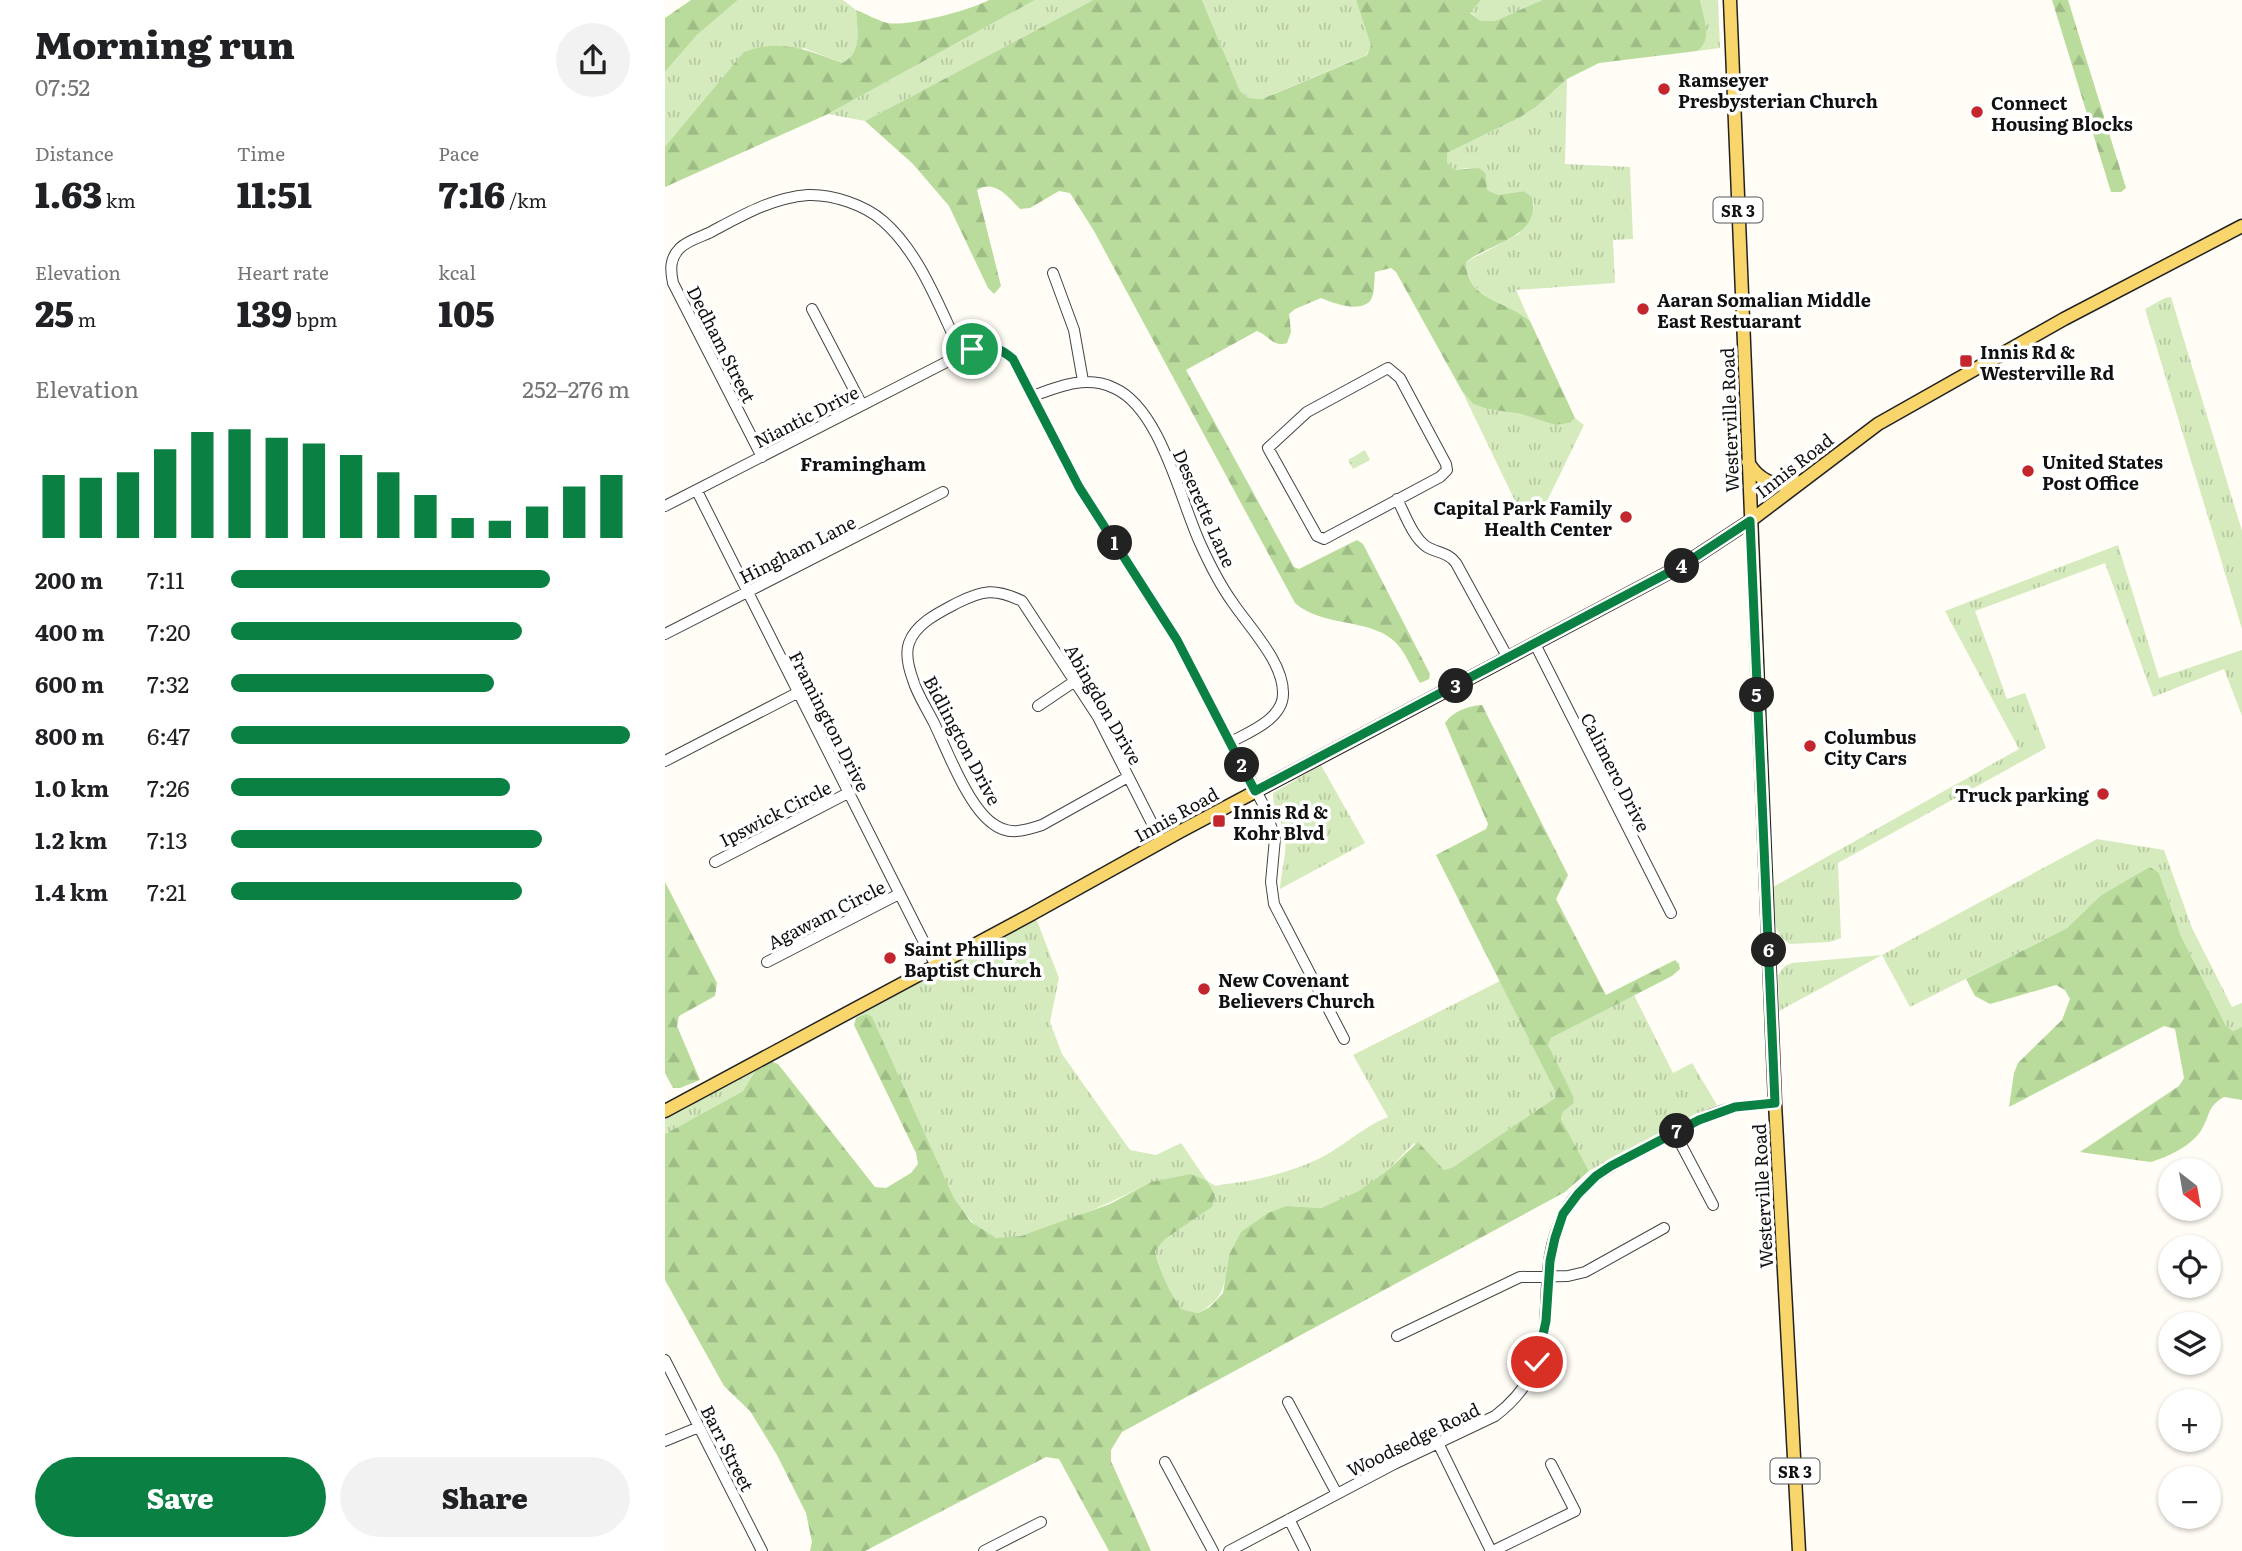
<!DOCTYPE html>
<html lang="en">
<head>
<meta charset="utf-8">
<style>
  :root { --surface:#fff; --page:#f2f2f2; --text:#202124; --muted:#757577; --accent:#0b8043 }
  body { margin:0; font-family:Literata,serif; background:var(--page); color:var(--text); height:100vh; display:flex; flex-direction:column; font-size:26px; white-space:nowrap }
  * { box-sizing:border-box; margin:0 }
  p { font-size:23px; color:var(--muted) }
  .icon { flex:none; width:38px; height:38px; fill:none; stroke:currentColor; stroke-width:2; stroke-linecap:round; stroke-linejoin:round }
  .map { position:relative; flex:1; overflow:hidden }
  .drawer { display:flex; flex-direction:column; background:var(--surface); width:665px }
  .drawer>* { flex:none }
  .needle { width:46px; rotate:149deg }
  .fabs { position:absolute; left:1493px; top:1158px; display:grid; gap:14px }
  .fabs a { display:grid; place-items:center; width:63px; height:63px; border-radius:50%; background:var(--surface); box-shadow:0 2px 5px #0004; font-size:35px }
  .pin { position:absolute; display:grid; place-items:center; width:60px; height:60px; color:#fff; margin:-30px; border:4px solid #fff; border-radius:50%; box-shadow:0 2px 7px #0007 }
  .km { position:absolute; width:35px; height:35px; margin:-18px; border-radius:50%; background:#222; color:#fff; font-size:19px; line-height:35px; text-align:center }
  .round { display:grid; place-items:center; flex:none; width:74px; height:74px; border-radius:37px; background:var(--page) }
  .summary { display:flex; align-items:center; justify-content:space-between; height:119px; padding:0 35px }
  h1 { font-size:38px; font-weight:800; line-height:52px }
  .figures { display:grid; grid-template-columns:repeat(3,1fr); gap:10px; height:119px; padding:7px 35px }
  .figures div { display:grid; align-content:center }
  .figures b { font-size:35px; font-weight:800 }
  .figures small { font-size:19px; font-weight:400 }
  .figures p { font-size:19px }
  .chart { height:196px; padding:14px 35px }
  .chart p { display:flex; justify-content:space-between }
  .chart svg { width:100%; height:126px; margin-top:7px; stroke:var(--accent); stroke-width:6 }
  .cta { display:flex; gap:14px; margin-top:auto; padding:14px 35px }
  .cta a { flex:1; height:80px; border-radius:42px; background:var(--accent); color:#fff; font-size:28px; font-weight:800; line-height:80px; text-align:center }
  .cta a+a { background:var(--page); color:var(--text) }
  ul { padding:0 35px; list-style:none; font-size:23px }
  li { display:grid; grid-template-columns:112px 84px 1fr; align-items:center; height:52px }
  li i { height:18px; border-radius:9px; background:var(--accent) }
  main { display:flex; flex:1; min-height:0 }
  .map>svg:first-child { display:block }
  .grass { fill:url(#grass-tufts) }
  .forest { fill:url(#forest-firs) }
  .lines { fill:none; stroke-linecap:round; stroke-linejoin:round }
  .minor-casing { stroke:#444; stroke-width:12 }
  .major-casing { stroke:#222; stroke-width:15 }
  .minor { stroke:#fff; stroke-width:10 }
  .major { stroke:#f9d66b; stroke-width:12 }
  .route-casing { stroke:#fff; stroke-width:14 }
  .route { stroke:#0b8043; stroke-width:9 }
  .poi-dot { fill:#c4262e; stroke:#fff; stroke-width:2.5 }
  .labels { text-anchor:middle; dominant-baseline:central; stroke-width:7; stroke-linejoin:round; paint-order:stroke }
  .shield { fill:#fff; stroke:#585858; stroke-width:2 }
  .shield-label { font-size:16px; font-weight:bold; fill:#111 }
  .poi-label { font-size:18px; font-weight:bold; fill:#111; stroke:#fff; text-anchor:start }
  .street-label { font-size:18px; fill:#111; stroke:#fff }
  .neighbourhood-label { font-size:19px; font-weight:bold; fill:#111; stroke:#fff }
</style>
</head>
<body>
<main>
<section class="drawer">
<div class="summary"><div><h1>Morning run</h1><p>07:52</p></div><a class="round"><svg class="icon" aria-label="share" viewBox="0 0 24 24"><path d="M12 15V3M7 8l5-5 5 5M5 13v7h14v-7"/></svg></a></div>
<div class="figures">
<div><p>Distance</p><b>1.63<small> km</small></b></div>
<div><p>Time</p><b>11:51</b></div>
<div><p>Pace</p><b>7:16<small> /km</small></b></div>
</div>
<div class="figures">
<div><p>Elevation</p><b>25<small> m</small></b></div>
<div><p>Heart rate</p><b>139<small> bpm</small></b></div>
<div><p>kcal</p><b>105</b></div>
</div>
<div class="chart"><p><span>Elevation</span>252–276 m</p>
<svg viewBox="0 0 160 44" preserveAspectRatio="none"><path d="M5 44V22M15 44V23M25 44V21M35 44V13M45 44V7M55 44V6M65 44V9M75 44V11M85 44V15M95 44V21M105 44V29M115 44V37M125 44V38M135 44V33M145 44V26M155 44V22"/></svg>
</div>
<ul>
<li><b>200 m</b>7:11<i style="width:80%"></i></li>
<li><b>400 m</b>7:20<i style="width:73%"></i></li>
<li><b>600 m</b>7:32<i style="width:66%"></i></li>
<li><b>800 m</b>6:47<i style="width:100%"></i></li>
<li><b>1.0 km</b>7:26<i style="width:70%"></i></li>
<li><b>1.2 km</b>7:13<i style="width:78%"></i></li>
<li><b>1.4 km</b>7:21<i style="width:73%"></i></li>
</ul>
<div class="cta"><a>Save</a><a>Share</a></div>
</section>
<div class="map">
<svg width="1577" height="1551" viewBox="0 0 1577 1551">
  <defs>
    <pattern id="grass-tufts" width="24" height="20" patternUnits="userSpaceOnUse" patternTransform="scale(1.75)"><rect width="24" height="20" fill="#d5ebbd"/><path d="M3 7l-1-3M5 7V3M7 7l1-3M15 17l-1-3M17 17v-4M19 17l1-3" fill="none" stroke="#b6c8a1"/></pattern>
    <pattern id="forest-firs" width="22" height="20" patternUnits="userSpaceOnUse" patternTransform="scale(1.75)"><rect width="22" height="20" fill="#b9dc9c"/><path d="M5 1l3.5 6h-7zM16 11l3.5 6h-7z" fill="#9ebc85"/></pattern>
  </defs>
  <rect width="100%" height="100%" fill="#fffdf5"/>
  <!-- grass -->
  <path class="grass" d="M 73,0 L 178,0 L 191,10 C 192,30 198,53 177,63 L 139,48 L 0,147 L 0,72 L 32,35 Z
    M 370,0 L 428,0 L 200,121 L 163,114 Z
    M 537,0 L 691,0 L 707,45 L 701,55 L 597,99 L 584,98 L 575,91 Z
    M 816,0 L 877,0 L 830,21 L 816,21 L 805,12 Z
    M 1035,0 L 1053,0 L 1055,48 L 1032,51 C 1049,40 1038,16 1035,0 Z
    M 902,79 L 900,164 L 965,167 L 968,239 L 948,240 L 950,283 L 851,290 L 865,321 C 840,298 804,303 801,262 L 854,234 L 869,205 L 867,197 L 859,191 L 833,195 L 822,190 L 821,174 L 802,168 L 789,170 L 782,162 L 782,153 L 854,118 L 871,107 Z
    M 1506,297 L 1577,531 L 1577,629 L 1480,309 L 1500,298 Z
    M 797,391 L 808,404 L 822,409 L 856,414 L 890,425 L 905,423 L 910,418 L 919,425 L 866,534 Z
    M 700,450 L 705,460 L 688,469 L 683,460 Z
    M 1453,545 L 1494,678 L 1577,650 L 1577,716 L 1559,669 L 1488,697 L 1440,563 L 1310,611 L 1342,699 L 1360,693 L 1381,748 L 1173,863 L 1176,938 L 1165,942 L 1125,944 C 1105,935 1109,905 1108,887 L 1354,749 L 1280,611 Z
    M 656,765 L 700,843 L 615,889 C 616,872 622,855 620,837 C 618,821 607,809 608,793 Z
    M 1432,839 L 1499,850 L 1527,928 L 1567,1007 L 1577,1003 L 1577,1027 L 1568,1031 L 1561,1026 L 1516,936 L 1494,873 L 1435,896 L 1402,928 L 1245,1007 L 1217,955 L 1114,1011 L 1113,975 L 1120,966 L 1127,963 L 1217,955 Z
    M 371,918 L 394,978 L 385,1022 L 397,1054 L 465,1150 L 491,1155 L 516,1143 L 542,1181 L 551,1186 C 562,1183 572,1183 583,1181 C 604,1177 628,1170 647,1162 C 675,1150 695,1128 723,1117 L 688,1055 L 835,981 L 891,1093 L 890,1098 L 788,1167 L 779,1170 L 749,1143 L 723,1170 L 695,1191 L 656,1208 L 622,1206 L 564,1255 C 559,1284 561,1298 533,1313 L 516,1309 C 504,1291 495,1272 490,1250 L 500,1239 L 547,1207 L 486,1182 C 458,1197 360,1244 332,1238 C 314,1235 299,1212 289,1198 L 207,1018 L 191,1018 L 206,1006 Z
    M 969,995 L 1008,1073 L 1027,1063 L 1052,1105 L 924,1171 L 896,1119 L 898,1112 L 909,1103 L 883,1045 L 886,1038 Z
    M 92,1068 L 78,1091 L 0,1134 L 0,1117 Z"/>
  <!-- forest -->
  <path class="forest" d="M 26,0 L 73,0 L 32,35 L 0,72 L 0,18 Z
    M 324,0 L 370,0 L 163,114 L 0,187 L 0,147 L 79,52 C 115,38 143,50 177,63 C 198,53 192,29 191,10 C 201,14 212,20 222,23 C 242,27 306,10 324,0 Z
    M 428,0 L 537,0 L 575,91 L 584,98 L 597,99 L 702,55 L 706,45 L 691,0 L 816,0 L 805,13 L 816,21 L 830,21 L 877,0 L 1035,0 C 1038,16 1049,40 1032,51 L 934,63 L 902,79 L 871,107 L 854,118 L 782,153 L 782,162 L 789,170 L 814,168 L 821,174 L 822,190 L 833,195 L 859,191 L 867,197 C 876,238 825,243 801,262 C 802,302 841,299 865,321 L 910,418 L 905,423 L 890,425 L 856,414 L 822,409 L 808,404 L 797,391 L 731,272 L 726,268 L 710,272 C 709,280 710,295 705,301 C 694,313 668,303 656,298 L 630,309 L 624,314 L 626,332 L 622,343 C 609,348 603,335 592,331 L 521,370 L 629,567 L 634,569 L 692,540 L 698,544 L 765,674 L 764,679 L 755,683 C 747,670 740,650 728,640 C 702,618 657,627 630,603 L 429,231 L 405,193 L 394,191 L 365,208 L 355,209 C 343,197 330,179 312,190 L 336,286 L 329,294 L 323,288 L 284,206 L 248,164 L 200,121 Z
    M 1387,0 L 1403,0 L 1461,188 L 1456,192 L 1446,192 Z
    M 817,705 L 903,875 L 891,899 L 941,995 L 1010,960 L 1014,964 L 1015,969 L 1007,976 L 886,1038 L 883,1045 L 908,1096 L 909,1103 L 898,1112 L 896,1119 L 924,1171 L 900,1192 L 457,1432 L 446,1450 L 446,1461 L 486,1551 L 444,1551 L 394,1459 L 381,1457 L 200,1551 L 145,1551 L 147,1542 L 141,1513 L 112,1455 L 85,1411 L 59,1386 L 0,1280 L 0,1134 L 78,1091 L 92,1068 L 105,1061 L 113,1064 L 210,1187 L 221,1188 L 246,1173 L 253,1164 L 251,1153 L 189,1025 L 191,1018 L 202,1014 L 207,1017 L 289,1198 L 306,1222 L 331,1238 L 356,1236 L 445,1204 L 486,1182 L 526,1174 L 542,1181 L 550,1195 L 547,1207 L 500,1239 L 490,1251 C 495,1272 504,1291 516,1309 L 533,1313 L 545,1307 L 558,1293 L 564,1255 L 576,1232 L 603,1213 L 622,1206 L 656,1208 L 694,1191 L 723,1170 L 753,1142 L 779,1170 L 788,1167 L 890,1098 L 891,1093 L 771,855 L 821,829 L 823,824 L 780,723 C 788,711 803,706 817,705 Z
    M 1485,867 L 1494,873 L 1516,936 L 1561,1026 L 1568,1031 L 1577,1027 L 1577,1100 L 1559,1097 C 1542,1107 1546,1113 1537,1129 C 1528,1145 1502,1158 1485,1162 L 1415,1152 L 1514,1086 L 1519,1078 L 1510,1029 L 1499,1026 L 1344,1107 L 1349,1073 L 1353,1063 L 1397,1020 L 1405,999 L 1400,990 L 1391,985 L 1325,1004 L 1310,996 L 1301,979 L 1402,928 L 1435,896 Z
    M 0,882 L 52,983 L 50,996 L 14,1016 L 12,1026 L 35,1080 L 15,1088 L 8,1088 L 0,1073 Z"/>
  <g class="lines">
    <!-- minor casing -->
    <g class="minor-casing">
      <path id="minor" d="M 388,273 L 409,330 L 418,381
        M 147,309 L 197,405
        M 723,368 L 735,378 L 781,464 L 782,470 L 775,477 L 659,539 L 652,536 L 603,448 L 642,412 Z
        M 368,396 C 395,386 421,375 449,388 C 495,408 515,499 535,543 C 544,563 555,585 568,603 C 585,628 619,663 618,694 C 618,719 584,732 566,742
        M 97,457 L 8,283 C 5,269 5,258 15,248 C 22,241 35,237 44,233 C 76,216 106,198 143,195 C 167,194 200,205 218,221 C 256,254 275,310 297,354
        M 32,491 L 271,966
        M 732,499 C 740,514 748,538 762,547 C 773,553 784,553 791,563 L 843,658
        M 0,506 L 307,349 C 325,345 334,347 348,359 L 414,487 L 512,640 L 599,806 L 610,838 L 606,882 L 609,904 L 679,1039
        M 0,634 L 278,492
        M 870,644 L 1006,913
        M 373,706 L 410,681
        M 0,761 L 132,693
        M 463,777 L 377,825 C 359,831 343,836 327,823 C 303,806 282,750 269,723 C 262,709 252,694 248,680 C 244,669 240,654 244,643 C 251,623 275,612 292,603 C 318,590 330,588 357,601 L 433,717 L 496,841
        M 50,862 L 183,793
        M 102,962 L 234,894
        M 1010,1133 L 1048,1205
        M 732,1336 L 855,1277 L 903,1276 L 920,1272 L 999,1228
        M 0,1360 L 97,1551
        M 623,1402 L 672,1494
        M 0,1441 L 34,1427
        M 773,1443 L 826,1551
        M 500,1462 L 548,1551
        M 624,1519 L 640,1551
        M 319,1551 L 376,1522
        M 564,1551 L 729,1464 L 830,1416 C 909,1356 862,1285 898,1215 C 915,1180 952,1163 985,1146 C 1012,1132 1042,1112 1072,1107 C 1085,1105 1097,1104 1110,1103
        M 828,1551 L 910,1511 L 886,1464"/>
    </g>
    <!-- major casing -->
    <g class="major-casing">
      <path id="major" d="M 1065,0 L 1110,1103 L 1134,1551
        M 1083,462 C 1094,481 1110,488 1132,482
        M 0,1111 L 365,915 L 516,831 L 1018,565 L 1085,521 L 1213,424 L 1399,319 L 1577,226"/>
    </g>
    <!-- minor -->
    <use href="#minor" class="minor"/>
    <!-- major -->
    <use href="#major" class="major"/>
  </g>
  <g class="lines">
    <!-- route casing -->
    <g class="route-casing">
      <path id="route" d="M 307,349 C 325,345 334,347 348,359 L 414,487 L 512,640 L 590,791 L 1018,565 L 1085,521 L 1110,1103 L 1070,1107 L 1034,1120 L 946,1166 L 931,1176 L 913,1194 L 898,1214 L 890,1238 L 885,1261 L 881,1321 L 872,1362"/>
    </g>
    <!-- route -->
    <use href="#route" class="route"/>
  </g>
  <!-- markers -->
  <g class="poi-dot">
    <circle cx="999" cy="89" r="7"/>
    <circle cx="1312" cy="112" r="7"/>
    <circle cx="978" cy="309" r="7"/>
    <rect x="1294" y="354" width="14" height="14" rx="3.5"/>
    <circle cx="1363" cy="471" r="7"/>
    <circle cx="961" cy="517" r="7"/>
    <circle cx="1145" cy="746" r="7"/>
    <circle cx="1438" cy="794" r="7"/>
    <rect x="547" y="814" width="14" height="14" rx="3.5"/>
    <circle cx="225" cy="958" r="7"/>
    <circle cx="539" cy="989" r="7"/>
  </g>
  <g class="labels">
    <!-- shield labels -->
    <g class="shield">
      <rect x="1048.5" y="197.5" width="49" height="25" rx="5"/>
      <rect x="1105.5" y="1458.5" width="49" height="25" rx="5"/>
    </g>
    <g class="shield-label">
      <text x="1073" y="210">SR 3</text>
      <text x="1130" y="1471">SR 3</text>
    </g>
    <!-- poi labels -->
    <g class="poi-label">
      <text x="1013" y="79">Ramseyer<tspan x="1013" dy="21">Presbysterian Church</tspan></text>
      <text x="1326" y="102">Connect<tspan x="1326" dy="21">Housing Blocks</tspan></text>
      <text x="992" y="299">Aaran Somalian Middle<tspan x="992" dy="21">East Restuarant</tspan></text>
      <text x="1315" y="351">Innis Rd &amp;<tspan x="1315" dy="21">Westerville Rd</tspan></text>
      <text x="1377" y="461">United States<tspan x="1377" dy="21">Post Office</tspan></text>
      <text x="947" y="507" text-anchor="end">Capital Park Family<tspan x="947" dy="21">Health Center</tspan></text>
      <text x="1159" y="736">Columbus<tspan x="1159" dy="21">City Cars</tspan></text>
      <text x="1424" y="794" text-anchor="end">Truck parking</text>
      <text x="568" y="811">Innis Rd &amp;<tspan x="568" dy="21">Kohr Blvd</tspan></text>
      <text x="239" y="948">Saint Phillips<tspan x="239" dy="21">Baptist Church</tspan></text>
      <text x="553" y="979">New Covenant<tspan x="553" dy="21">Believers Church</tspan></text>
    </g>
    <!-- street labels -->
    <g class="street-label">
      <text transform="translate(57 344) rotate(63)">Dedham Street</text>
      <text transform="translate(141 416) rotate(-27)">Niantic Drive</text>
      <text transform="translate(1064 420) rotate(-92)">Westerville Road</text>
      <text transform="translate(1129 465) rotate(-38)">Innis Road</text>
      <text transform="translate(540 508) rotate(66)">Deserette Lane</text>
      <text transform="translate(132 549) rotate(-27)">Hingham Lane</text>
      <text transform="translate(439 704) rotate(60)">Abingdon Drive</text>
      <text transform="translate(165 721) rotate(63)">Framington Drive</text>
      <text transform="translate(298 740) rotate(62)">Bidlington Drive</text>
      <text transform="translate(951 772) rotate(63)">Calimero Drive</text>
      <text transform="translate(110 813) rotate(-27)">Ipswick Circle</text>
      <text transform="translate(511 814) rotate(-29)">Innis Road</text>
      <text transform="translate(161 914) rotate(-27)">Agawam Circle</text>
      <text transform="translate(1097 1196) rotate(-93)">Westerville Road</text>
      <text transform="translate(748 1439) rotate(-26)">Woodsedge Road</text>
      <text transform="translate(63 1448) rotate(63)">Barr Street</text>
    </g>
    <!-- neighbourhood labels -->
    <g class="neighbourhood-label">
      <text x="198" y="463">Framingham</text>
    </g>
  </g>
</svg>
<div class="fabs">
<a><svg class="needle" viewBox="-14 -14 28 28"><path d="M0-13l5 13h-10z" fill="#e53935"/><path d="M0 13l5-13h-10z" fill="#757577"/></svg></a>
<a><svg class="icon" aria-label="locate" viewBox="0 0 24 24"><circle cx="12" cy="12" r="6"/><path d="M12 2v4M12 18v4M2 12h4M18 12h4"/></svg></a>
<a><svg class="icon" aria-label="layers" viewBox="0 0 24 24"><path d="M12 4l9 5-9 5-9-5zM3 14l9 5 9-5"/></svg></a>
<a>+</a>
<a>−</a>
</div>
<div class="pin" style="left:307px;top:349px;background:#1e9e55"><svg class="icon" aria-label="arrive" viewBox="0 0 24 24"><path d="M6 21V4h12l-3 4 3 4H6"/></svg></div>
<div class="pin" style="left:872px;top:1362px;background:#d93025"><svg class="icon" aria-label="check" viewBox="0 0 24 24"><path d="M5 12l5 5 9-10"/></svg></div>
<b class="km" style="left:450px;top:543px">1</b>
<b class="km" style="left:577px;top:765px">2</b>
<b class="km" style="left:791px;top:686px">3</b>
<b class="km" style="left:1017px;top:566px">4</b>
<b class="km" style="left:1092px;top:695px">5</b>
<b class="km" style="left:1104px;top:950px">6</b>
<b class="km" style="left:1012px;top:1131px">7</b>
</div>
</main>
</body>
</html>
